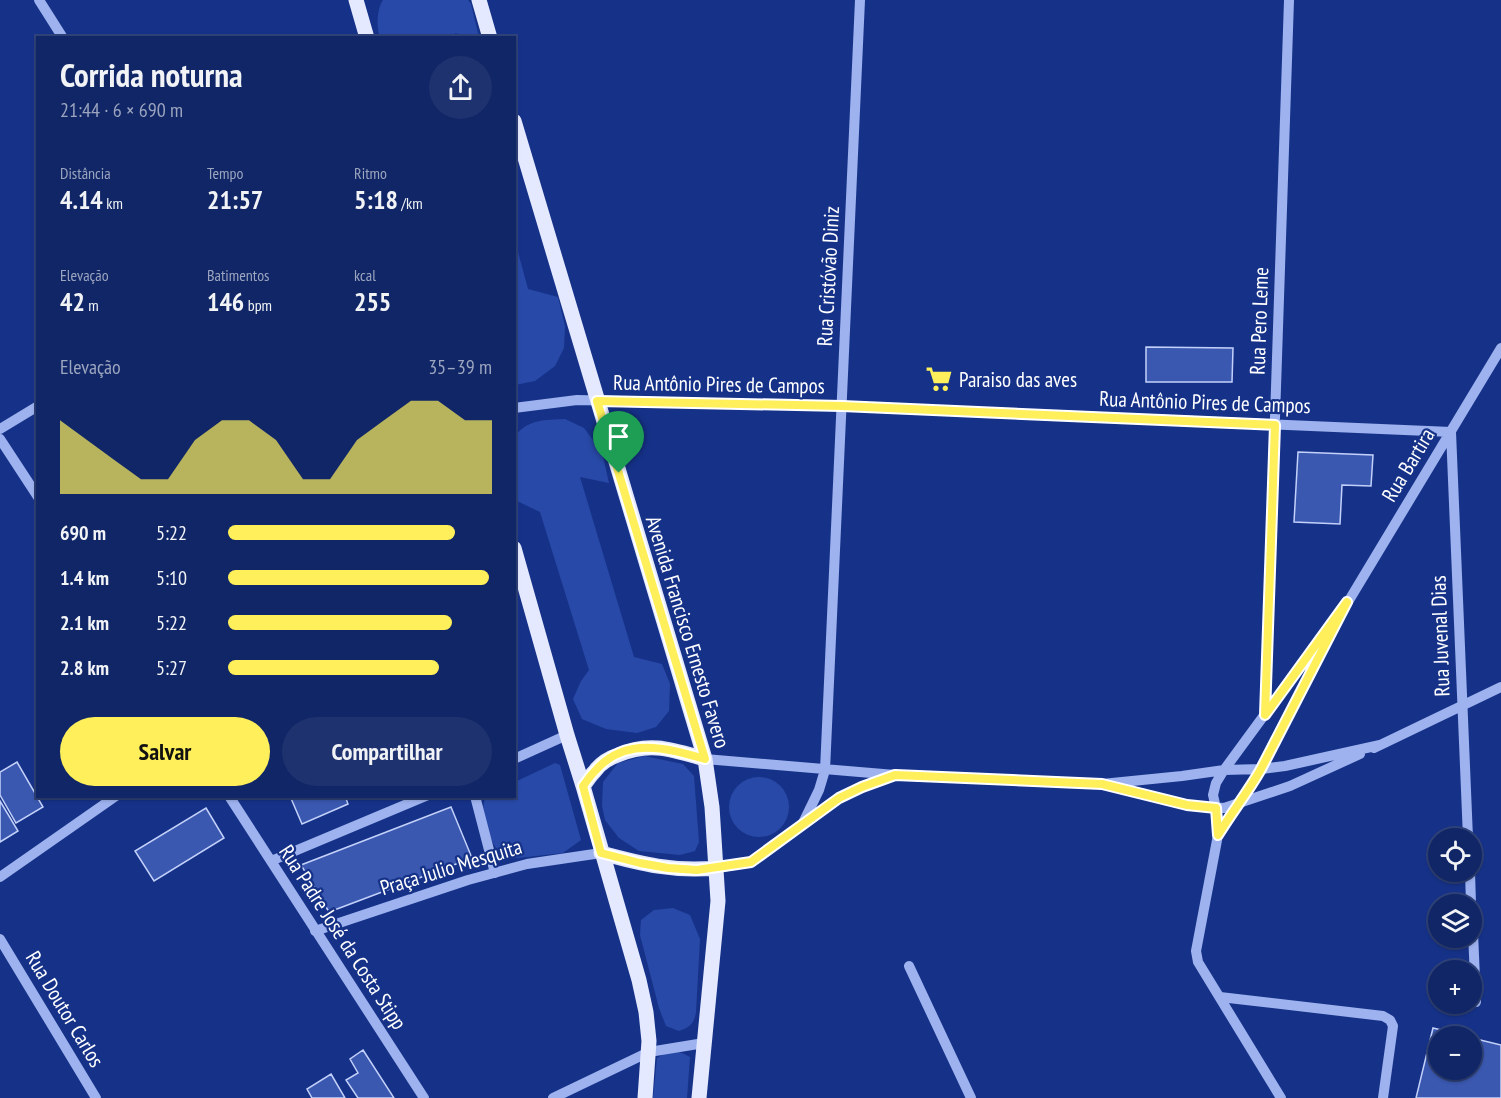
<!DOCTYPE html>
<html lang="pt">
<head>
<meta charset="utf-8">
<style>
  :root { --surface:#102666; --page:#1e326f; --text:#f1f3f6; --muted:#9ca5bf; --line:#30437a; --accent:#ffef5a }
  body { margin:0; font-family:"PT Sans Narrow",sans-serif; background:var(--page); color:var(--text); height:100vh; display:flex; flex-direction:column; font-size:22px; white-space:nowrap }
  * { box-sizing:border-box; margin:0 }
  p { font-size:20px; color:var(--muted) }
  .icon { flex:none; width:33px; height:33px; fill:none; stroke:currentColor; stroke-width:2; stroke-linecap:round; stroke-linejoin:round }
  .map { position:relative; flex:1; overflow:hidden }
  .details { position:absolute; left:36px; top:36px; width:480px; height:762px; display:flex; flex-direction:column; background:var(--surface); border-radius:0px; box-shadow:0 2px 4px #0004,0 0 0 2px var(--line) }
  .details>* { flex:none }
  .tools { position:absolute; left:1428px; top:828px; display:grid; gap:12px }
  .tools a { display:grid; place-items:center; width:54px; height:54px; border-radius:50%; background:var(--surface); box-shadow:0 2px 4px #0004,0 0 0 2px var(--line); font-size:30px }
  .pin { position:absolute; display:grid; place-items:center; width:51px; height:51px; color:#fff; margin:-62px -26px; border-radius:50% 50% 50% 0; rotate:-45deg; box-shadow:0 0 6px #0007 }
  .pin .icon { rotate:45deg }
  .round { display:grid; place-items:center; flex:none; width:63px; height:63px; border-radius:32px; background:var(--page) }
  .overview { display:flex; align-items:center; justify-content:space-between; height:102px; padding:0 24px }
  h1 { font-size:33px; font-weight:800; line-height:45px }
  .metrics { display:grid; grid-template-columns:repeat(3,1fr); gap:9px; height:102px; padding:6px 24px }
  .metrics div { display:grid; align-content:center }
  .metrics b { font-size:26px; font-weight:800 }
  .metrics small { font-size:16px; font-weight:400 }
  .metrics p { font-size:16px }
  .chart { height:168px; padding:12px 24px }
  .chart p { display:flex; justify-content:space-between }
  .chart svg { width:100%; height:108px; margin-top:6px; fill:var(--accent); opacity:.7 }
  .button { display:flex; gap:12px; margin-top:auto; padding:12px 24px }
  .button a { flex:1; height:69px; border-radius:36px; background:var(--accent); color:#111; font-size:24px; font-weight:800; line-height:69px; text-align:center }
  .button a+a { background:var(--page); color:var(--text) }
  ul { padding:0 24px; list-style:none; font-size:20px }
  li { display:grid; grid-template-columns:96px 72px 1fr; align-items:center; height:45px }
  li i { height:15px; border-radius:8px; background:var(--accent) }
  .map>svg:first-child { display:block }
  .green { fill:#2849a7 }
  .building { fill:#3a58b0; stroke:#c3d1fa; stroke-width:1.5 }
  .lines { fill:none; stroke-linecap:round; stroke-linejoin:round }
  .minor { stroke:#9db2ee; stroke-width:10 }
  .major { stroke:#e4e9ff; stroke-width:15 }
  .route-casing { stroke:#fff; stroke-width:12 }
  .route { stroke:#ffef5a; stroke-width:8 }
  .labels { text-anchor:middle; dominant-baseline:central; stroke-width:4.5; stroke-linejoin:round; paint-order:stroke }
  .street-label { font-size:21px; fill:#fff; stroke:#163288 }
  .poi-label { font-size:21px; fill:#fff; stroke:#163288; text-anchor:start }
</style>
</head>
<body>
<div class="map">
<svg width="1501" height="1098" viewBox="0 0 1501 1098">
  <rect width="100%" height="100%" fill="#163288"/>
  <!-- green -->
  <path class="green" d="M 383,0 L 468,0 L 471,4 L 479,37 L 469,37 L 455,33 L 456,37 L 380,37 C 376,27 377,9 383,0 Z
    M 515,241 L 528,289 L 558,297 L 565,326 L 564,348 L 555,366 L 535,381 L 515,385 Z
    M 565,419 L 584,428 L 602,452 L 609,483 L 580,477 L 634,657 L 662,664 L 670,684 L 669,711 L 656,727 L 637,733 L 606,729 L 582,719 L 573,699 L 581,681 L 589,670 L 540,512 L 515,500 L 515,436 C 528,419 546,420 565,419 Z
    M 644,756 L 683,764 L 694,776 L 699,842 L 695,851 L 680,855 L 639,851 L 619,838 L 605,820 L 602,806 L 603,782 L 618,763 Z
    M 555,763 L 560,765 L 581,840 L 563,853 L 518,858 L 504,857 C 501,854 497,850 494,845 C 488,834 479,808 486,797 L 514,796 L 515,782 Z
    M729 807a30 30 0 1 1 60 0a30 30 0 1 1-60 0Z
    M 673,908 L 690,915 L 700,939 L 696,1012 C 694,1024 690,1027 679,1031 L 666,1026 L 659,1008 L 640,935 L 641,920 L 654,910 Z
    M 671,1050 L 682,1053 L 690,1057 L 687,1098 L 653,1098 L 657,1058 Z"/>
  <!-- building -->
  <path class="building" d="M 1146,347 L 1233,348 L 1232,382 L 1146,382 Z
    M 1298,452 L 1373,455 L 1371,486 L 1342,485 L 1340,524 L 1294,522 Z
    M 17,762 L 43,807 L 16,823 L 0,795 L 0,772 Z
    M 290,796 L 345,796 L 348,804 L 302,824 Z
    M 0,801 L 18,831 L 0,842 Z
    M 451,807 L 472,858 L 329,912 L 301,865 Z
    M 206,808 L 224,838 L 154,881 L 135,851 Z
    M 1433,1028 L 1467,1036 L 1438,1036 L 1438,1070 L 1472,1070 L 1472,1038 L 1501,1045 L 1501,1098 L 1416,1098 Z
    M 363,1050 L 394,1098 L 358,1098 L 346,1080 L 358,1073 L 350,1059 Z
    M 331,1074 L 345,1098 L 312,1098 L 307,1089 Z"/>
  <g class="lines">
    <!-- minor -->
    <path class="minor" d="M 39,0 L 63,38
      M 514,408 L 577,400 L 842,406 L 1451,432 L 1468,838
      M 0,429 L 38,406
      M 0,439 L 38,497
      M 1345,607 L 1501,348
      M 1265,715 L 1289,0
      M 1374,748 L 1501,687
      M 514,759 L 567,735
      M 705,759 L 895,775 L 1102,784 L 1182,776 L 1224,770 L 1261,769 L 1285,766 L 1380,745
      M 1110,786 L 1187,805 L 1224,808 L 1290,786 L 1360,754
      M 229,796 L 424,1098
      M 475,796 L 495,873
      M 803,823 L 819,790 L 825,770 L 860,0
      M 1218,835 L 1237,805 L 1250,788 L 1331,634
      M 271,861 L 426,796
      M 716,868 L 751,862 L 839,798 L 862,787 L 889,777
      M 1470,872 L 1471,904
      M 0,877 L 116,796
      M 1472,909 L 1476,1002
      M 315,931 L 468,880 L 527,864 L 601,853
      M 0,939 L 96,1098
      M 909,966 L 971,1098
      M 1220,997 L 1383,1016 L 1390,1020 L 1393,1026 L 1383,1098
      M 553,1098 L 649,1052 L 704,1043
      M 1281,1098 L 1198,962 L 1196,951 L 1218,835 L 1216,808 L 1213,795 L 1216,783 L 1224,770 L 1347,602"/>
    <!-- major -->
    <path class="major" d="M 356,0 L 367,38
      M 479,0 L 490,38
      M 514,121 L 705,759 L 712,807 L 718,901 L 699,1098
      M 514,548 L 567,735 L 583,786 L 639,980 L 646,1012 L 649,1041 L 645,1098
      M 583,786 C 587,781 590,776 595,771 C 600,764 609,758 618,755 C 650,741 673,750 705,759
      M 601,853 C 642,864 673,872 716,868"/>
  </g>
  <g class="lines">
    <!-- route casing -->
    <g class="route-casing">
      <path id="route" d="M 597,401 L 842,406 L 1275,425 L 1265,715 L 1347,602 L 1261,769 C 1248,792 1232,812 1218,835 L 1216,808 L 1187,805 L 1102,784 L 895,775 L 862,787 L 839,798 L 751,862 L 697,870 L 668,868 L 640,863 L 601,853 L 583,786 C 587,781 590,776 595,771 C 625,736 667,748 705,759 Z"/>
    </g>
    <!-- route -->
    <use href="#route" class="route"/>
  </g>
  <!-- icons -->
  <defs>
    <g id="supermarket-bare" transform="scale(2.07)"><path d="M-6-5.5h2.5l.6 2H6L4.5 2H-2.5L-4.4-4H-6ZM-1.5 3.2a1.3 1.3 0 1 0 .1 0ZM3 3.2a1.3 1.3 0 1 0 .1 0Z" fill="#ffef5a" stroke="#163288" stroke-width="2.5" paint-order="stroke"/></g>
  </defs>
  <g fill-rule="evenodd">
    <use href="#supermarket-bare" x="939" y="379"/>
  </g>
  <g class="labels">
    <!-- street labels -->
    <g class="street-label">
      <text transform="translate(828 276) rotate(-87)">Rua Cristóvão Diniz</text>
      <text transform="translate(1259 321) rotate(-88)">Rua Pero Leme</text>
      <text transform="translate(719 384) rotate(1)">Rua Antônio Pires de Campos</text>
      <text transform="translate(1205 402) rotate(2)">Rua Antônio Pires de Campos</text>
      <text transform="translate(1408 465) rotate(-59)">Rua Bartira</text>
      <text transform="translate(688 632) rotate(73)">Avenida Francisco Ernesto Favero</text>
      <text transform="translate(1440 636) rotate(-92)">Rua Juvenal Dias</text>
      <text transform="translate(451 867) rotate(-17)">Praça Julio Mesquita</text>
      <text transform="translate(343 937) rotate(57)">Rua Padre José da Costa Stipp</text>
      <text transform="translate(65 1009) rotate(59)">Rua Doutor Carlos</text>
    </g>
    <!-- poi labels -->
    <g class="poi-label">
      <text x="959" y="379">Paraiso das aves</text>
    </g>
  </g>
</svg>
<div class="tools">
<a><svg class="icon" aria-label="locate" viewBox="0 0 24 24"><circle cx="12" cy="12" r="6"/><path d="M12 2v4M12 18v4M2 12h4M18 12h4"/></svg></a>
<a><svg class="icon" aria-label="layers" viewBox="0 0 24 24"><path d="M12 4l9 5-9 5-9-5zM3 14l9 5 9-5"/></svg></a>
<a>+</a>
<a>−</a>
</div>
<div class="pin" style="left:619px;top:473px;background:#1e9e55"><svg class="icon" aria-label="arrive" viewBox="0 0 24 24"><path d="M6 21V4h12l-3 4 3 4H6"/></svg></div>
<section class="details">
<div class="overview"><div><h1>Corrida noturna</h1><p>21:44 · 6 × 690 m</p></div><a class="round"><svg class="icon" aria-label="share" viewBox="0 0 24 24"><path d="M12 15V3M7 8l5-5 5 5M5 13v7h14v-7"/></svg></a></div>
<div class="metrics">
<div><p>Distância</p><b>4.14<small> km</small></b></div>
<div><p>Tempo</p><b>21:57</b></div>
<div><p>Ritmo</p><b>5:18<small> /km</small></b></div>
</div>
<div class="metrics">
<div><p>Elevação</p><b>42<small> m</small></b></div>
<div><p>Batimentos</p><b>146<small> bpm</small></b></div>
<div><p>kcal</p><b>255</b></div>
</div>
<div class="chart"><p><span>Elevação</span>35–39 m</p>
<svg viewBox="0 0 160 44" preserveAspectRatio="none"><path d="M0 44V14L10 22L20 30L30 38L40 38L50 22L60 14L70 14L80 22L90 38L100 38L110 22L120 14L130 6L140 6L150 14L160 14V44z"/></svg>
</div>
<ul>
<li><b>690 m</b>5:22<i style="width:86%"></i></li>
<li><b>1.4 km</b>5:10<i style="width:99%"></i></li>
<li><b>2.1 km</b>5:22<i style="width:85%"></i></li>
<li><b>2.8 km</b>5:27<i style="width:80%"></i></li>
</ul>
<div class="button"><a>Salvar</a><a>Compartilhar</a></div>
</section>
</div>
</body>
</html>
